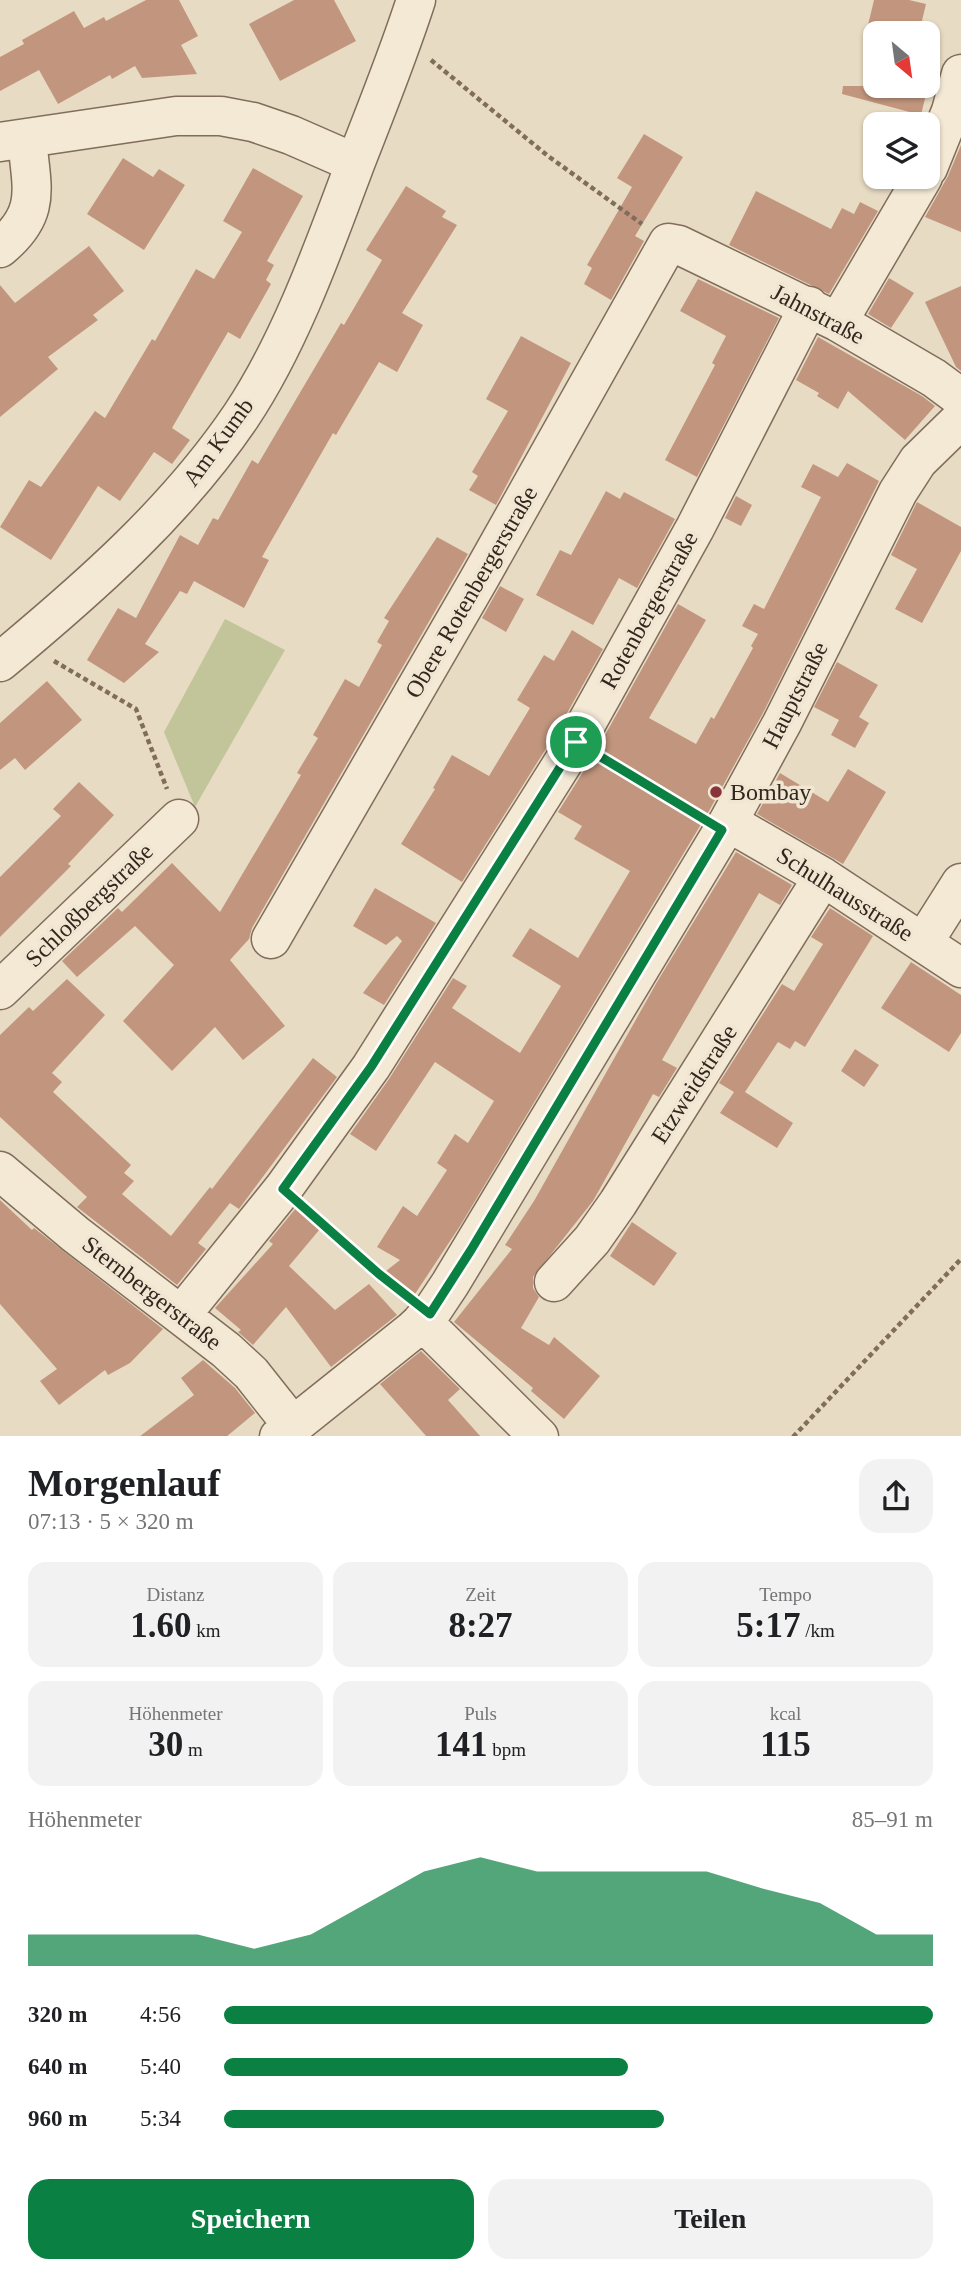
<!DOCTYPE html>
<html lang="de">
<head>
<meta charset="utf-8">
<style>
  :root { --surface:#fff; --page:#f2f2f2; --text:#202124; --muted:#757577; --accent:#0b8043 }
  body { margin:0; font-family:Georgia,serif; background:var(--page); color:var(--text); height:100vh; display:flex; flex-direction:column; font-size:26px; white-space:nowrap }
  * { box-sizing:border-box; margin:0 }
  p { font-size:23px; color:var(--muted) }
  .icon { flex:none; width:38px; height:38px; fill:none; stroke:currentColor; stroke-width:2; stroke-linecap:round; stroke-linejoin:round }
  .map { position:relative; height:1436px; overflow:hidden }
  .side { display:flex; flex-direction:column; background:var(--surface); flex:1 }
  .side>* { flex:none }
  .needle { width:46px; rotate:151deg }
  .tools { position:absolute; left:863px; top:21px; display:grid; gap:14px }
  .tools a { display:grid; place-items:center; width:77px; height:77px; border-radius:14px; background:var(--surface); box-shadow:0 2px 5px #0004; font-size:35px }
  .pin { position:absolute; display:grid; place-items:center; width:60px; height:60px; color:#fff; margin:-30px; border:4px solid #fff; border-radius:50%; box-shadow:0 2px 7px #0007 }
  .round { display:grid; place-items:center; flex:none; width:74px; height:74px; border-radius:21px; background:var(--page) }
  .head { display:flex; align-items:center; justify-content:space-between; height:119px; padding:0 28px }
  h1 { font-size:38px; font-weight:700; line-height:52px }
  .metrics { display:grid; grid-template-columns:repeat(3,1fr); gap:10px; height:119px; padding:7px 28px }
  .metrics div { display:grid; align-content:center; border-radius:18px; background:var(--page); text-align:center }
  .metrics b { font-size:35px; font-weight:700 }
  .metrics small { font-size:19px; font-weight:400 }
  .metrics p { font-size:19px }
  .chart { height:196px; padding:14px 28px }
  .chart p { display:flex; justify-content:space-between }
  .chart svg { width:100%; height:126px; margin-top:7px; fill:var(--accent); opacity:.7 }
  .action { display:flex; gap:14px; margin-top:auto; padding:14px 28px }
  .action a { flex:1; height:80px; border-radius:21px; background:var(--accent); color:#fff; font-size:28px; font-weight:700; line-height:80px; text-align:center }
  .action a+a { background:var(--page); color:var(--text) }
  ul { padding:0 28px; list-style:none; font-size:23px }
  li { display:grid; grid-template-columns:112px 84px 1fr; align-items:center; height:52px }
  li i { height:18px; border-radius:9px; background:var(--accent) }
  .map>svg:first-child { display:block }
  .green { fill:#c2c599 }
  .building { fill:#c2967e }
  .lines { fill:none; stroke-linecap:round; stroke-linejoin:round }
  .minor-casing { stroke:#806d5c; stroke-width:41 }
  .path { stroke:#806d5c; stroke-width:4.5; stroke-dasharray:5 3.5; stroke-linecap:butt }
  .minor { stroke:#f4e9d5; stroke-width:38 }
  .route-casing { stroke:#fff; stroke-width:14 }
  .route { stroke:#0b8043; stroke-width:9 }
  .poi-dot { fill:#88343a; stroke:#f0e6d2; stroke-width:2.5 }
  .labels { text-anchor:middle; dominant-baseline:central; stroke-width:7; stroke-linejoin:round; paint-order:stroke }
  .street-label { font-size:24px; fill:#32271f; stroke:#f0e6d2 }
  .poi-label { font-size:24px; fill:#32271f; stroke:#f0e6d2; text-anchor:start }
</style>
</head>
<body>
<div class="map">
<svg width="961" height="1437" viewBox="0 0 961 1437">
  <rect width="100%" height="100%" fill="#e8dbc3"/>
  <!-- green -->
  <path class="green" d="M 225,619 L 285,650 L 195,807 L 164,732 Z"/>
  <!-- building -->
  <path class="building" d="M 146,0 L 179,0 L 198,36 L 181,45 L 197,74 L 142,78 L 135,66 L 112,79 L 110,75 L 58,104 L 39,70 L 0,91 L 0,57 L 24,44 L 22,40 L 74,11 L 84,28 L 104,17 L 106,21 Z
    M 294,0 L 334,0 L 356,41 L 280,81 L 249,24 Z
    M 874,0 L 909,0 L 926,4 L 919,33 L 873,33 L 875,27 L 868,25 Z
    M 843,86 L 928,86 L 921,115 L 842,94 Z
    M 644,134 L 683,157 L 635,236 L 644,241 L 611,300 L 584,284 L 592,268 L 587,265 L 632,187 L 617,178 Z
    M 961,145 L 961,232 L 925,217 L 948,176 Z
    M 123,158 L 153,177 L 159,169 L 185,185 L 144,250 L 87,214 Z
    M 253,168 L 303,196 L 267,261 L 274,265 L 266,280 L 271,284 L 240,339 L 228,332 L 172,428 L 190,440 L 172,464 L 154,452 L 120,501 L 98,486 L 51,560 L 0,527 L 29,480 L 41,487 L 95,411 L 105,418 L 152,339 L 155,341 L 196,269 L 214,279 L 242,232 L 223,221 Z
    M 406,186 L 446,211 L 442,217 L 457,225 L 402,313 L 423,325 L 397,372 L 379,362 L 336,435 L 333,433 L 262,557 L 269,560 L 244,608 L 194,581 L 187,594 L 180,591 L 145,644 L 159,652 L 124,683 L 87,660 L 118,608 L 136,618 L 180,535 L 198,545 L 213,518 L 218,520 L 252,460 L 258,464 L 341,323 L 344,325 L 382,260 L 366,250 Z
    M 756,191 L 831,229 L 842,208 L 854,214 L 860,202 L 878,211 L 829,294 L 729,245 Z
    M 89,246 L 124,291 L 93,315 L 98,320 L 48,357 L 58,369 L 0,417 L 0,285 L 15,303 Z
    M 889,278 L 914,293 L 891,328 L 868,314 Z
    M 698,279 L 779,318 L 697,477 L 665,460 L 715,365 L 712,363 L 726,336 L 680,311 Z
    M 961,286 L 961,371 L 956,367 L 925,302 Z
    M 521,336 L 571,363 L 496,505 L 469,490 L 478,476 L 472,472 L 508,411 L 486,399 Z
    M 818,337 L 922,396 L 935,406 L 905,440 L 848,391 L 838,409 L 817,396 L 819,393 L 796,380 Z
    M 847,463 L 879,481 L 763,713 L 709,811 L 460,1226 L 415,1294 L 386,1271 L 400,1260 L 377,1247 L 403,1206 L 417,1216 L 447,1170 L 437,1163 L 455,1134 L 468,1143 L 494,1101 L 435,1062 L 376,1151 L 350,1134 L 389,1079 L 453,978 L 467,986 L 452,1008 L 520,1053 L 561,986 L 512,956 L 530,928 L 578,958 L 630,871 L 574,839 L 582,826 L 558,812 L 595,753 L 678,604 L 706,620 L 649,718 L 696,744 L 711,717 L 714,719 L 753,648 L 751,646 L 758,634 L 742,626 L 754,604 L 764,609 L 821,497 L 801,487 L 813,464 L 838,477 Z
    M 606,491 L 620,499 L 624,492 L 675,519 L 637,588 L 619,578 L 593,625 L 536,595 L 560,550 L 571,555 Z
    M 736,496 L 752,505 L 741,526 L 725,518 Z
    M 917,502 L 961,527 L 961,551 L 922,623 L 895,609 L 917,569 L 891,555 Z
    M 437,537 L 468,554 L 252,928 L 249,939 L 230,960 L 285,1026 L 243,1060 L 215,1027 L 172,1071 L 123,1021 L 174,965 L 135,926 L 77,977 L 62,961 L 118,908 L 127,917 L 122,912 L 172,863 L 220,912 L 301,775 L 297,773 L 318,738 L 313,735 L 345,679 L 359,687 L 382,645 L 377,642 L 389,621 L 384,618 Z
    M 500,586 L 524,599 L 506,632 L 482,618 Z
    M 572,630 L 603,649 L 557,731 L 462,882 L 401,844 L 435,789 L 433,788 L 452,755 L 489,776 L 530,708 L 517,700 L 544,655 L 554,661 Z
    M 837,662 L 878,685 L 859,717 L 869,723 L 855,748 L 831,735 L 839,720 L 814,707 Z
    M 47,681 L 82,720 L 25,770 L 15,758 L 0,770 L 0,723 Z
    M 848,769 L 886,792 L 843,864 L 757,814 L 780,773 L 828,802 Z
    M 79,782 L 114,815 L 68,864 L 71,866 L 0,937 L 0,877 L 61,816 L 53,809 Z
    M 736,852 L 792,885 L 780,905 L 759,893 L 662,1060 L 677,1068 L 659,1097 L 653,1094 L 593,1201 L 533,1277 L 533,1288 L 539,1297 L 521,1328 L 549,1345 L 554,1337 L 600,1376 L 564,1419 L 531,1391 L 533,1388 L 454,1322 L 512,1249 L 505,1245 L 534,1201 L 657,982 Z
    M 375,888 L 436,923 L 384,1005 L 363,993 L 402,941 L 397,936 L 386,945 L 353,926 Z
    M 830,908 L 873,936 L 805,1047 L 795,1041 L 790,1049 L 778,1042 L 745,1092 L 793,1123 L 777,1148 L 720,1113 L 734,1092 L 719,1083 L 782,984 L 794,991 L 823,944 L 811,937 Z
    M 911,962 L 961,995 L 961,1033 L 949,1052 L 881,1008 Z
    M 67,979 L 105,1015 L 52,1073 L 62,1082 L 53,1092 L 131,1165 L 124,1173 L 134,1181 L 122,1194 L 171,1236 L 210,1187 L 212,1189 L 313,1058 L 337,1077 L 239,1209 L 230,1203 L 198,1243 L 206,1249 L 177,1285 L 77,1207 L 87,1197 L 0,1117 L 0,1035 L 29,1007 L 33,1011 Z
    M 855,1049 L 879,1065 L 864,1087 L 841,1071 Z
    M 0,1200 L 32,1230 L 34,1228 L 163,1329 L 130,1363 L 108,1375 L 105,1370 L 59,1405 L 40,1381 L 57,1369 L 0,1304 Z
    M 296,1208 L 320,1229 L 289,1266 L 335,1310 L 369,1284 L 397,1315 L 331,1367 L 286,1307 L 253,1345 L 238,1332 L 241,1330 L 215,1308 L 273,1244 L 269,1241 Z
    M 632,1222 L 677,1253 L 654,1286 L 610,1256 Z
    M 421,1351 L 460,1389 L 448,1400 L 481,1437 L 427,1437 L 380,1384 Z
    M 203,1360 L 235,1388 L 255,1413 L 226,1437 L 139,1437 L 194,1395 L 181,1378 Z"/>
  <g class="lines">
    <!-- minor casing -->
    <g class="minor-casing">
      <path id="minor" d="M 0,142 L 176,116 L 221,116 L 253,122 L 291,135 L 355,163
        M 928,168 L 951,111 L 961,74
        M 0,248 C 43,212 31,188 27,138
        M 838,322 L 923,177
        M 0,662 C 89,588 176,512 241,416 C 290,343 324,247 355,164 C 376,110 398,56 416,0
        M 728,822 L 823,877 L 961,968
        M 271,939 L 478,581 L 668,243 L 679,245 L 838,322 L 934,378 L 961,398
        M 923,943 L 961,883
        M 0,990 L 179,819
        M 0,1171 L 75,1234 L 226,1350 L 251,1373 L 293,1426
        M 554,1282 L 592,1240 L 618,1203 L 823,877
        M 182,1314 L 283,1189 L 371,1067 L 576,742 L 695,528 L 809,306
        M 422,1321 L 539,1437
        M 279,1437 L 413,1330 L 430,1314 L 450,1284 L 728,822 L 782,723 L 898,492 L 918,461 L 961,419"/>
    </g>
    <!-- path -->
    <path class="path" d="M 431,60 L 548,156 L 642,224
      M 54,661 L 136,709 L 167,789
      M 606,760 L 694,813
      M 307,1210 L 404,1294
      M 793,1437 L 961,1259"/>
    <!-- minor -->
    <use href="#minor" class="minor"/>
  </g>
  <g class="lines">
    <!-- route casing -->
    <g class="route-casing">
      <path id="route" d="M 576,742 L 722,830 L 471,1250 L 430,1314 L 379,1274 L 283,1189 L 371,1067 Z"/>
    </g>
    <!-- route -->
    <use href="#route" class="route"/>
  </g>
  <!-- markers -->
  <circle class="poi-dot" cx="716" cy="792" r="7"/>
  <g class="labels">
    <!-- street labels -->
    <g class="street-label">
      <text transform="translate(818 314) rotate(28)">Jahnstraße</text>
      <text transform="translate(218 442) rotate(-54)">Am Kumb</text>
      <text transform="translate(471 592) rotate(-60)">Obere Rotenbergerstraße</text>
      <text transform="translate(649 610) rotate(-61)">Rotenbergerstraße</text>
      <text transform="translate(795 695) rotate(-63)">Hauptstraße</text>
      <text transform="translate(845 894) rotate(32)">Schulhausstraße</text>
      <text transform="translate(89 905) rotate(-44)">Schloßbergstraße</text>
      <text transform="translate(694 1084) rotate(-57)">Etzweidstraße</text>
      <text transform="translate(152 1293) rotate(38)">Sternbergerstraße</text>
    </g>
    <!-- poi labels -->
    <g class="poi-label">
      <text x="730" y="792">Bombay</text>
    </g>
  </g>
</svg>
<div class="tools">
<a><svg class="needle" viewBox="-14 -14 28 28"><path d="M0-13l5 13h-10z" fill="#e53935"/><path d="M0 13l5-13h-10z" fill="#757577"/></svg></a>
<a><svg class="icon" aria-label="layers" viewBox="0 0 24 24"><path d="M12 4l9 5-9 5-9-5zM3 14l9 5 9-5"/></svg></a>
</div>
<div class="pin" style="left:576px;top:742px;background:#1e9e55"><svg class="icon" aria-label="arrive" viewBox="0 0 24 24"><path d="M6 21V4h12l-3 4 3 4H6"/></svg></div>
</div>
<section class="side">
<div class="head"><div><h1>Morgenlauf</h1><p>07:13 · 5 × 320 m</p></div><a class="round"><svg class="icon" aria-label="share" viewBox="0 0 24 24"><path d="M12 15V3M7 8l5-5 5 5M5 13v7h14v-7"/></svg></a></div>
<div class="metrics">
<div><p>Distanz</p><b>1.60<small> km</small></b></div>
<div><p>Zeit</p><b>8:27</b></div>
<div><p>Tempo</p><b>5:17<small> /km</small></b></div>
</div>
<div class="metrics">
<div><p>Höhenmeter</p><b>30<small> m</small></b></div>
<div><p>Puls</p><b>141<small> bpm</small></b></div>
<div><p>kcal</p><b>115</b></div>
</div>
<div class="chart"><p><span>Höhenmeter</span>85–91 m</p>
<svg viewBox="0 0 160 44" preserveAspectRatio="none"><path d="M0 44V33L10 33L20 33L30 33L40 38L50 33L60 22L70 11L80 6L90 11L100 11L110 11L120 11L130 17L140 22L150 33L160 33V44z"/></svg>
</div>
<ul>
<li><b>320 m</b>4:56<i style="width:100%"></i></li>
<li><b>640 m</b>5:40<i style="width:57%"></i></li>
<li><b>960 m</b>5:34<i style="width:62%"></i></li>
</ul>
<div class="action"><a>Speichern</a><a>Teilen</a></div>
</section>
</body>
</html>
